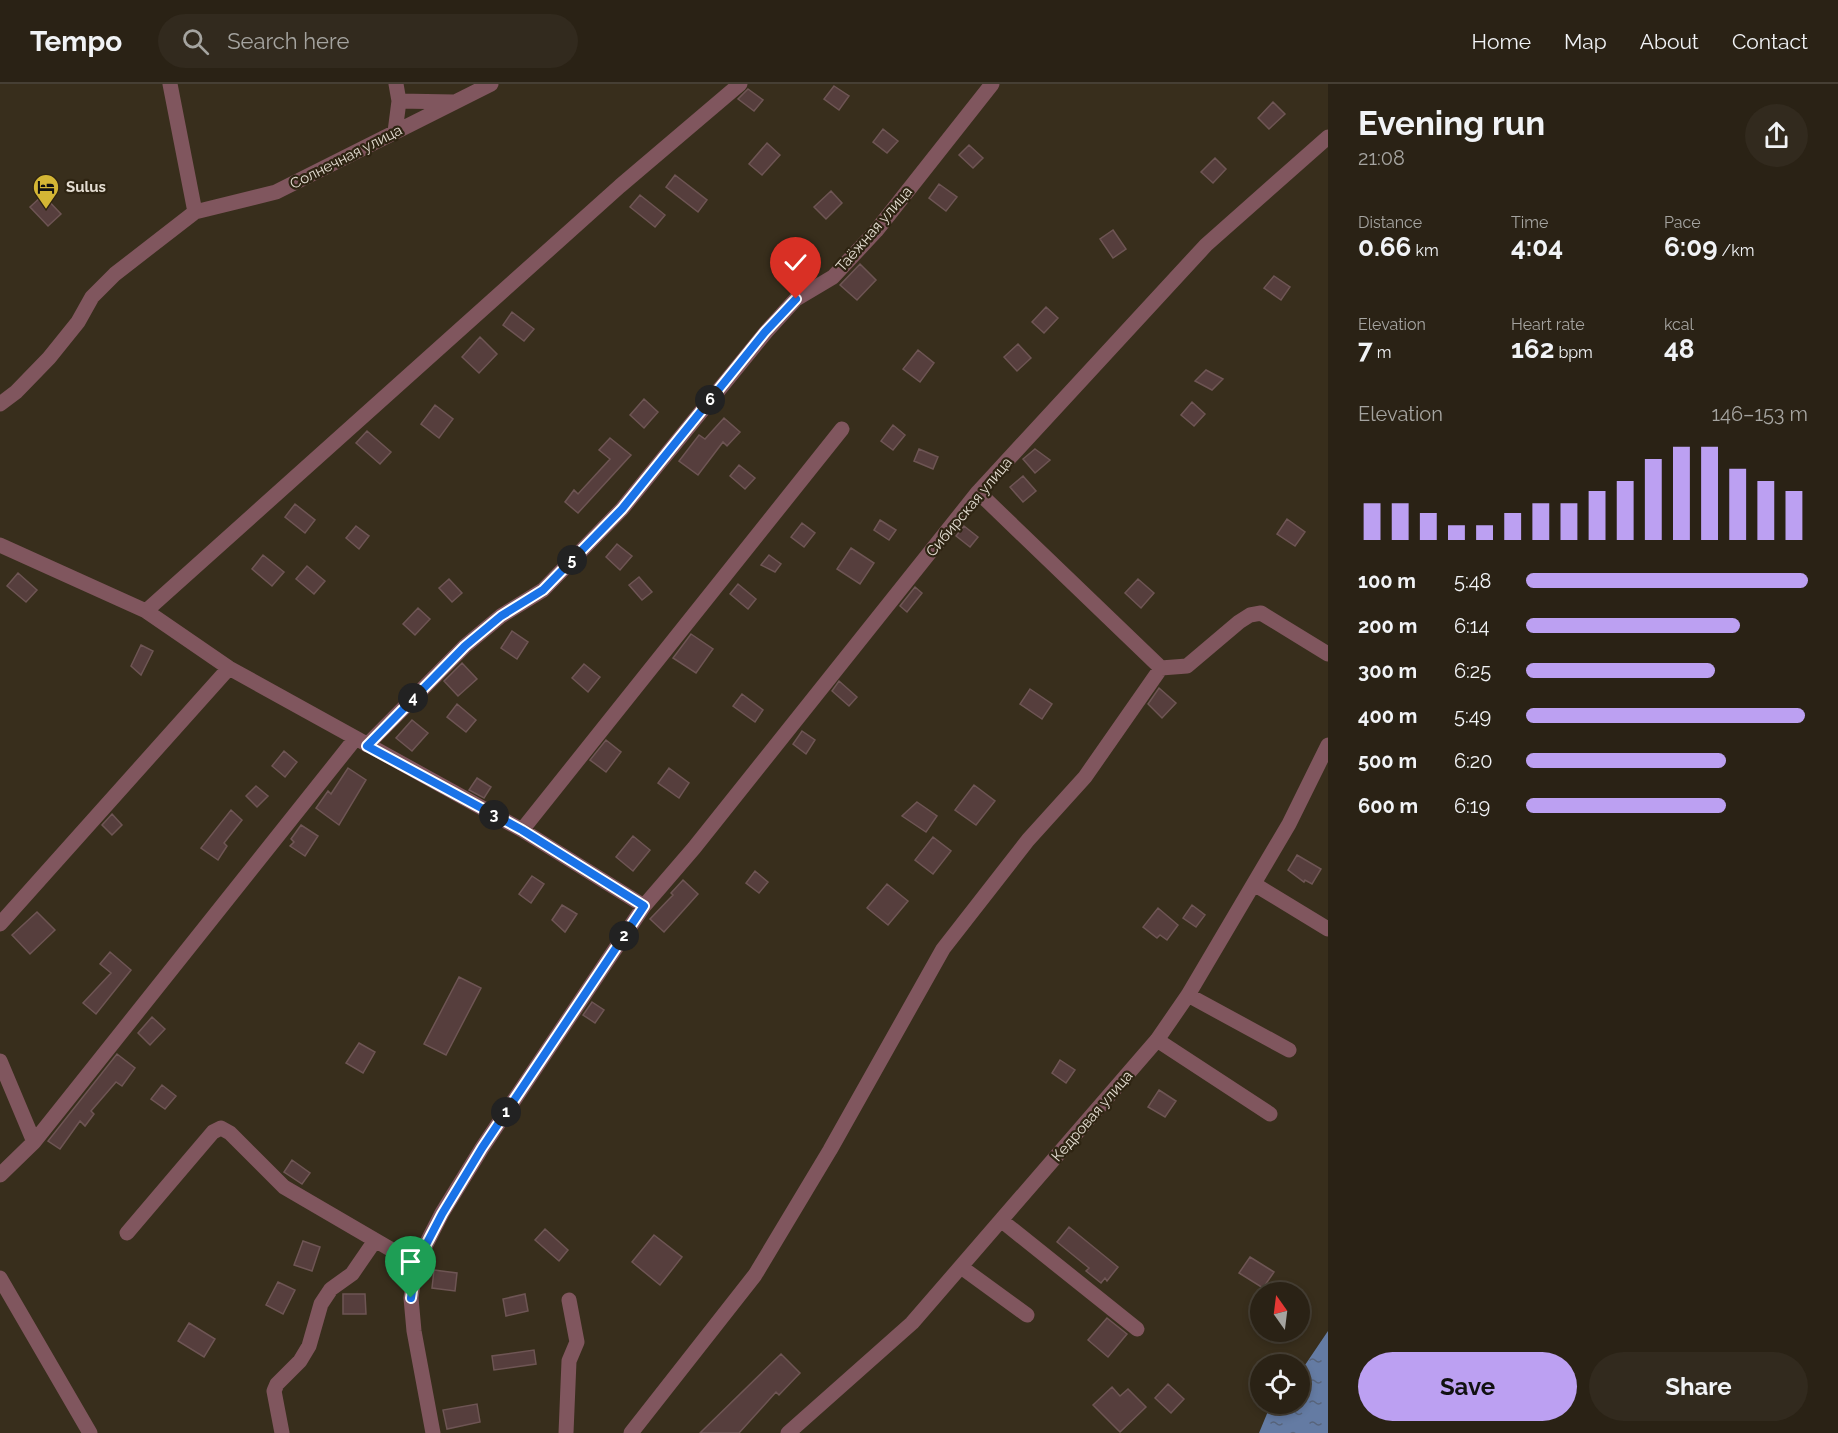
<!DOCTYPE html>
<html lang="en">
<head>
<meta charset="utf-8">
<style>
  :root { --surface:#2a2215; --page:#322a1e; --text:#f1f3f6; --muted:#a5a4a0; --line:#463f34; --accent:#bca0f2 }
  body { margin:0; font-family:Raleway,sans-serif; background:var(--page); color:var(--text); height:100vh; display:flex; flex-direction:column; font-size:22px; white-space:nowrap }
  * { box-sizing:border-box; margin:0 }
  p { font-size:20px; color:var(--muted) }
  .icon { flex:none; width:33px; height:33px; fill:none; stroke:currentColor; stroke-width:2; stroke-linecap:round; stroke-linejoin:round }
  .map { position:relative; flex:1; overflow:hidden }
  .drawer { display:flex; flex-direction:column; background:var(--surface); width:510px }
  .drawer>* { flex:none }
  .needle { width:39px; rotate:346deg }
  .controls { position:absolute; left:1250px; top:1198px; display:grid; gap:12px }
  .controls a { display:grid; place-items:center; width:60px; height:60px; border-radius:50%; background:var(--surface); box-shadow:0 3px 9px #0003,0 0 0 2px var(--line); font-size:30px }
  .pin { position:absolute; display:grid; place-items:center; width:51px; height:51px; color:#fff; margin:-62px -26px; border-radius:50% 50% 50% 0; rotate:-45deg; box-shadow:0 0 6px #0007 }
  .pin .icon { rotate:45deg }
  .km { position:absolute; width:30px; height:30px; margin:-15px; border-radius:50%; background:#222; color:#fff; font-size:16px; line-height:30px; text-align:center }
  .round { display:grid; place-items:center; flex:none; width:63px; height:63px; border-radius:32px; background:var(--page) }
  .head { display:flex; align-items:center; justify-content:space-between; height:102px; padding:0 30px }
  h1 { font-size:33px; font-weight:700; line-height:45px }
  .figures { display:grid; grid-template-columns:repeat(3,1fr); gap:9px; height:102px; padding:6px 30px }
  .figures div { display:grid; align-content:center }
  .figures b { font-size:26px; font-weight:700 }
  .figures small { font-size:16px; font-weight:400 }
  .figures p { font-size:16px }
  .chart { height:168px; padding:12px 30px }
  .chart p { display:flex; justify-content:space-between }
  .chart svg { width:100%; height:108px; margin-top:6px; stroke:var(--accent); stroke-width:6 }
  .primary-button { display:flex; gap:12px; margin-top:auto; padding:12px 30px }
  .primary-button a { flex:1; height:69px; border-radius:36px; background:var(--accent); color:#111; font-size:24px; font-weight:700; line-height:69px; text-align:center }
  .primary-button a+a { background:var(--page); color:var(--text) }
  ul { padding:0 30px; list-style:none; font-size:20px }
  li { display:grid; grid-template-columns:96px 72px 1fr; align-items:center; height:45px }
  li i { height:15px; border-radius:8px; background:var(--accent) }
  header { display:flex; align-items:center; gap:36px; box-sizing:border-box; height:84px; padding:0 30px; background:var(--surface); border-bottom:2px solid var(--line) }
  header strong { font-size:28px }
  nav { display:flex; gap:33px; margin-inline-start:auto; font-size:21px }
  .search { width:420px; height:54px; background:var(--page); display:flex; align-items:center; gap:15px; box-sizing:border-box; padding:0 21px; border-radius:33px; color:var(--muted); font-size:22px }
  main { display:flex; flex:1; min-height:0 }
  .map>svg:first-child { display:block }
  .water { fill:url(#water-ripples) }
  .building { fill:#563e3d; stroke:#6e5554; stroke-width:1.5 }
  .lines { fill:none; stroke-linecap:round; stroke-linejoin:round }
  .minor { stroke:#80565e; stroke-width:15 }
  .route-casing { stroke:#fff; stroke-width:12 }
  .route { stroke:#1a73e8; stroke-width:8 }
  .labels { text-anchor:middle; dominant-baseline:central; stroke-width:4.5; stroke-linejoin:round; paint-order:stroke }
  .street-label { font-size:15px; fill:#e4ddd2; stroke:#2e2412 }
  .poi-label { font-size:15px; font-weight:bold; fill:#e4ddd2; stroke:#2e2412; text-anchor:start }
</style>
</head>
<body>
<header>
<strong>Tempo</strong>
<div class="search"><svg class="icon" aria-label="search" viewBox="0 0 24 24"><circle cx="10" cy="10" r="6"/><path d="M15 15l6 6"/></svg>Search here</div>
<nav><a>Home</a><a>Map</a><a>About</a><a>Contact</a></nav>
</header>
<main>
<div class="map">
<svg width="1328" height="1349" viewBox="0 0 1328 1349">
  <defs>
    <pattern id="water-ripples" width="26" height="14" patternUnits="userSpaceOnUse" patternTransform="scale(1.5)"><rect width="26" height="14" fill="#647ba3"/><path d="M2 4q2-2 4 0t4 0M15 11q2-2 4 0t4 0" fill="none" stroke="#57647b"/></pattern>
  </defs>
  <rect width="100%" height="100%" fill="#382e1c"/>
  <!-- water -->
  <path class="water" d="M 1328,1247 L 1328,1349 L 1259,1349 L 1271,1320 L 1299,1320 L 1299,1282 L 1305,1281 Z"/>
  <!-- building -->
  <path class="building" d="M 834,2 L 849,12 L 839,26 L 824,15 Z
    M 748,5 L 763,16 L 754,27 L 738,15 Z
    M 1273,18 L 1285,30 L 1269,45 L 1258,34 Z
    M 883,45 L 898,57 L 887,69 L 873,58 Z
    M 767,59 L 780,71 L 762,91 L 749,80 Z
    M 969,61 L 983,74 L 973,84 L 959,71 Z
    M 1215,74 L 1226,85 L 1213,99 L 1201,88 Z
    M 675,91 L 707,116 L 698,128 L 666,103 Z
    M 939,100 L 957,113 L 946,127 L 929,114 Z
    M 831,107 L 842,119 L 826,135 L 814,123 Z
    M 43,111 L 61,130 L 48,142 L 30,123 Z
    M 640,111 L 665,131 L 655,143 L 630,123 Z
    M 1113,146 L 1126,165 L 1113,174 L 1100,155 Z
    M 860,180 L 876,196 L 857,216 L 840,201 Z
    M 1274,192 L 1290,203 L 1281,216 L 1264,204 Z
    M 1046,223 L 1058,234 L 1044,249 L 1032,238 Z
    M 512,228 L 534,245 L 524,257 L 503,241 Z
    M 480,253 L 497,270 L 479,289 L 462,273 Z
    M 1018,260 L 1031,274 L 1017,287 L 1004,273 Z
    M 918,266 L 934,279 L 920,298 L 903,285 Z
    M 1206,286 L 1223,295 L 1212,306 L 1195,297 Z
    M 644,315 L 658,328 L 644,344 L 630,331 Z
    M 1192,318 L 1205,330 L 1194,342 L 1181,331 Z
    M 435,321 L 453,335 L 439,354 L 421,340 Z
    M 724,334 L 740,348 L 727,362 L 723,358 L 698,391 L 679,377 L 699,351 L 705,355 Z
    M 893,341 L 905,351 L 893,366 L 881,357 Z
    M 367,347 L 391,368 L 380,380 L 356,359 Z
    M 610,354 L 631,371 L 578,429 L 565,418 L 574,406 L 578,410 L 610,375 L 599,366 Z
    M 919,365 L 938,373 L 933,385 L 914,377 Z
    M 1035,365 L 1050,376 L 1035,389 L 1023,375 Z
    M 739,381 L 755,394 L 745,405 L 730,392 Z
    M 1023,392 L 1036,407 L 1023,418 L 1010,403 Z
    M 295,420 L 315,436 L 305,449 L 285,433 Z
    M 1287,435 L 1305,448 L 1295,462 L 1277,450 Z
    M 880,436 L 896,446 L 889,456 L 874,446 Z
    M 802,439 L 815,449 L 804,463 L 791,453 Z
    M 356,442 L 369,452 L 359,465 L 346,454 Z
    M 964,442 L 978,453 L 970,463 L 956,452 Z
    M 617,460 L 632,472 L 620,486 L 606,473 Z
    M 851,464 L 874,479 L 860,500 L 837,485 Z
    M 263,471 L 284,488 L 272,502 L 252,485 Z
    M 769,471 L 781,480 L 775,488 L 761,481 Z
    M 307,482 L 325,497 L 314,510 L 296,495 Z
    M 18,489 L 37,506 L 26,518 L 7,502 Z
    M 639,493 L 652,508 L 642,516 L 629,501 Z
    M 449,495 L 462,509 L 452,518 L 439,504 Z
    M 1138,495 L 1154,509 L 1141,524 L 1125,509 Z
    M 738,500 L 756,515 L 748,525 L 730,510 Z
    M 915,503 L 922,509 L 907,528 L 900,522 Z
    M 418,524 L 430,535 L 415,551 L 403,540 Z
    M 512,547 L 528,558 L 517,575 L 501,564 Z
    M 691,550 L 713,565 L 696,589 L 673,574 Z
    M 141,561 L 153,567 L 141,591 L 131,582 Z
    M 462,579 L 477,595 L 458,612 L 444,597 Z
    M 584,580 L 600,593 L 588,608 L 572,594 Z
    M 839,597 L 857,613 L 849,622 L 832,607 Z
    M 1159,604 L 1176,619 L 1162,634 L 1148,620 Z
    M 1030,605 L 1052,620 L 1042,635 L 1020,620 Z
    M 742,610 L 763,626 L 755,638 L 733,622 Z
    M 457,620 L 476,636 L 466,648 L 447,633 Z
    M 412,636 L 428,649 L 412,667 L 396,654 Z
    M 802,647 L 815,656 L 806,670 L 793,660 Z
    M 606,656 L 621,668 L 606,688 L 590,676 Z
    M 284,667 L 297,678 L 285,693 L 272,682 Z
    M 348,684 L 366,696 L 339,741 L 316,724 L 328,707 L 331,710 Z
    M 669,684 L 689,699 L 679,714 L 658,699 Z
    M 477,694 L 491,703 L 484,714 L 469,706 Z
    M 974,701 L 995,717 L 976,741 L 955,726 Z
    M 256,702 L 268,712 L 257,723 L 246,712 Z
    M 917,718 L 937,732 L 926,748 L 902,732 Z
    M 231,726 L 242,736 L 224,759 L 227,762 L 218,776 L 201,764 Z
    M 112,730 L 122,741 L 112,751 L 102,741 Z
    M 301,741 L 318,752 L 305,772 L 290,762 L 294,758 L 291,755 Z
    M 633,752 L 650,766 L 633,787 L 616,773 Z
    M 933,753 L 951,767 L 933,790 L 915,776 Z
    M 1297,771 L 1321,785 L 1312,800 L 1305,796 L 1304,798 L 1288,786 Z
    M 755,787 L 768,798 L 759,809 L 746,799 Z
    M 532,792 L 544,800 L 531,819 L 519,810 Z
    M 683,796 L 698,810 L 664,848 L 650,835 L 673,811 L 671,809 Z
    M 887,800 L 908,817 L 888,841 L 867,824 Z
    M 562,821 L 577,830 L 565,848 L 552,836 Z
    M 1192,821 L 1205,831 L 1196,843 L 1183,834 Z
    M 1158,824 L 1178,841 L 1167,856 L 1160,851 L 1157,854 L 1143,843 Z
    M 37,828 L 55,846 L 30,870 L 12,851 Z
    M 110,868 L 131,886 L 96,930 L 83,919 L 111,889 L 100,880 Z
    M 459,893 L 481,904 L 446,971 L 424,960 Z
    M 592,918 L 604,926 L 595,939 L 583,931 Z
    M 152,933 L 165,945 L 150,961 L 138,949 Z
    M 359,959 L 375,968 L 363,989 L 346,979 Z
    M 117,970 L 135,984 L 122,1002 L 116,998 L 91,1027 L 94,1030 L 85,1042 L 80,1037 L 60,1065 L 48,1057 Z
    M 1060,976 L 1075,986 L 1066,999 L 1052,989 Z
    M 162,1001 L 176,1012 L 165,1025 L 151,1015 Z
    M 1159,1006 L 1176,1017 L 1165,1033 L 1148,1023 Z
    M 292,1076 L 310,1089 L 302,1100 L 284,1088 Z
    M 1069,1143 L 1118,1183 L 1107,1197 L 1105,1194 L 1101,1199 L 1086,1187 L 1089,1184 L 1057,1158 Z
    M 545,1145 L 568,1166 L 559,1177 L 535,1156 Z
    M 654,1151 L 682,1173 L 660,1201 L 632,1178 Z
    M 303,1157 L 320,1163 L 312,1187 L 294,1181 Z
    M 1250,1173 L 1274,1188 L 1263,1204 L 1239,1189 Z
    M 434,1186 L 457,1189 L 455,1207 L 432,1204 Z
    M 278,1198 L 295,1206 L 283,1230 L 266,1221 Z
    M 343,1210 L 365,1210 L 366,1230 L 343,1230 Z
    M 525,1210 L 528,1227 L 506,1232 L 503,1215 Z
    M 1107,1234 L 1127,1250 L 1108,1273 L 1088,1256 Z
    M 189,1239 L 215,1255 L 204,1273 L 178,1257 Z
    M 534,1266 L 536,1280 L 494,1286 L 492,1272 Z
    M 781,1270 L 800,1289 L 779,1311 L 776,1308 L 739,1349 L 700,1349 Z
    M 1168,1300 L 1184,1315 L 1171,1329 L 1155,1314 Z
    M 1112,1303 L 1120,1312 L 1128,1305 L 1146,1323 L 1120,1348 L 1093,1321 Z
    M 477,1320 L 480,1338 L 447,1345 L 443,1326 Z"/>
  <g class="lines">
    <!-- minor -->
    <path class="minor" d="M 170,0 L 195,128
      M 399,17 L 454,18
      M 395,48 L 399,17 L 396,0
      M 0,320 L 16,308 L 49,274 L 78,238 L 92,213 L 115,190 L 195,128 L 276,108 L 491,0
      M 978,408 L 1161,584
      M 0,461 L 146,527 L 229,584 L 522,746 L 644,822
      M 146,527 L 620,102 L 740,0
      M 367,661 L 465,562 L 501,532 L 543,506 L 622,425 L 766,248 L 796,215 L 833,193 L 876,147 L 992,0
      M 522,746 L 842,345
      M 1254,800 L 1328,845
      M 0,840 L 229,584
      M 1188,911 L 1289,966
      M 1157,956 L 1270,1030
      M 0,977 L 34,1058
      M 0,1091 L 34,1058 L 355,655
      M 1002,1137 L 1137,1245
      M 127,1149 L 213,1048 L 221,1044 L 230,1049 L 284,1103 L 416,1180
      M 961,1183 L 1027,1231
      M 0,1194 L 90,1349
      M 282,1349 L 274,1307 L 277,1300 L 300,1277 L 309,1262 L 321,1220 L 331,1205 L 352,1190 L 374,1158
      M 433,1349 L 414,1247 L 411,1214 L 416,1180 L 442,1129 L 482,1064 L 644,822 L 694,764 L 978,408 L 1206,161 L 1328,53
      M 566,1349 L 569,1277 L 577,1258 L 569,1216
      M 631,1349 L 755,1191 L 830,1066 L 943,865 L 1028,756 L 1085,693 L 1161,584 L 1187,582 L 1239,538 L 1250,531 L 1261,529 L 1328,570
      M 788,1349 L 912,1239 L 1157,956 L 1188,911 L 1289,740 L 1328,661"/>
  </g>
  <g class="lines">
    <!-- route casing -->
    <g class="route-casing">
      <path id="route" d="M 411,1214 L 416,1180 L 442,1130 L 482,1064 L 644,822 L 522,746 L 367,662 L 465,562 L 501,532 L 543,506 L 622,425 L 765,248 L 796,215"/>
    </g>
    <!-- route -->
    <use href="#route" class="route"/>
  </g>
  <!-- icons -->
  <defs>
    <g id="hotel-pin" transform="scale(1.35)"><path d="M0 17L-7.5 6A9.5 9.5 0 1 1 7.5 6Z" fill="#d4b635" stroke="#2e2412"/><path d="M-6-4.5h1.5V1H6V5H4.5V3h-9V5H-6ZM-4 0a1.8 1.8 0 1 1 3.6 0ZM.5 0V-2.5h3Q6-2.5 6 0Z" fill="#111"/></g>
  </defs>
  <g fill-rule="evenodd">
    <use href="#hotel-pin" x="46" y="103"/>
  </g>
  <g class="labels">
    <!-- street labels -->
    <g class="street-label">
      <text transform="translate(346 73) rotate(-27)">Солнечная улица</text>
      <text transform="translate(874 145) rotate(-49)">Таёжная улица</text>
      <text transform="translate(969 423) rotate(-50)">Сибирская улица</text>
      <text transform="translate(1092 1032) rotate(-49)">Кедровая улица</text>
    </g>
    <!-- poi labels -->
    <g class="poi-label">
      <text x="66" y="103">Sulus</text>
    </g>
  </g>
</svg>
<div class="controls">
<a><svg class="needle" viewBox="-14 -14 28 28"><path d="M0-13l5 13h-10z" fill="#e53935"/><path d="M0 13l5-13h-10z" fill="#a5a4a0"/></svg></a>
<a><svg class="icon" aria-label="locate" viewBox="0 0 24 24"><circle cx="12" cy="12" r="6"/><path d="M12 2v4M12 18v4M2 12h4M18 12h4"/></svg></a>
</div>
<div class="pin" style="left:411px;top:1214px;background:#1e9e55"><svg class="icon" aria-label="arrive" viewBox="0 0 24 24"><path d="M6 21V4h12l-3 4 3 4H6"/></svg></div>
<div class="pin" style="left:796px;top:215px;background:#d93025"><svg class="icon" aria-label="check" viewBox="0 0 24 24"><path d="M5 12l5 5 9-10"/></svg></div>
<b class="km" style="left:506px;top:1028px">1</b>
<b class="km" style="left:624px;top:852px">2</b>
<b class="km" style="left:494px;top:731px">3</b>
<b class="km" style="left:413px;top:614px">4</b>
<b class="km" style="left:572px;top:476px">5</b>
<b class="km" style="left:710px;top:316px">6</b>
</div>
<section class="drawer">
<div class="head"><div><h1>Evening run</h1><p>21:08</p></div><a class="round"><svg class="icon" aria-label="share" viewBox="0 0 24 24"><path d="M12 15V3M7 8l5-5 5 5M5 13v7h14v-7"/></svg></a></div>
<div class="figures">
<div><p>Distance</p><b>0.66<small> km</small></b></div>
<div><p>Time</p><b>4:04</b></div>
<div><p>Pace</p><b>6:09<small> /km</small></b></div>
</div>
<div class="figures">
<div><p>Elevation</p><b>7<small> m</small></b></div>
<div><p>Heart rate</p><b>162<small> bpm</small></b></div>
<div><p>kcal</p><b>48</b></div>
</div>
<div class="chart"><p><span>Elevation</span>146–153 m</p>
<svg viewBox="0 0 160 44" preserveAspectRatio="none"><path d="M5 44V29M15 44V29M25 44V33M35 44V38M45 44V38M55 44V33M65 44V29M75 44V29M85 44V24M95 44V20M105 44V11M115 44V6M125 44V6M135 44V15M145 44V20M155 44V24"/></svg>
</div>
<ul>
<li><b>100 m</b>5:48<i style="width:100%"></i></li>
<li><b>200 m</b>6:14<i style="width:76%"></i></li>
<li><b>300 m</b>6:25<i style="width:67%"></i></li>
<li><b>400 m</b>5:49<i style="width:99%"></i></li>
<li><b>500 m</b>6:20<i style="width:71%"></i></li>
<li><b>600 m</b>6:19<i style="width:71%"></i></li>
</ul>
<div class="primary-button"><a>Save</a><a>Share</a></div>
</section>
</main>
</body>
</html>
